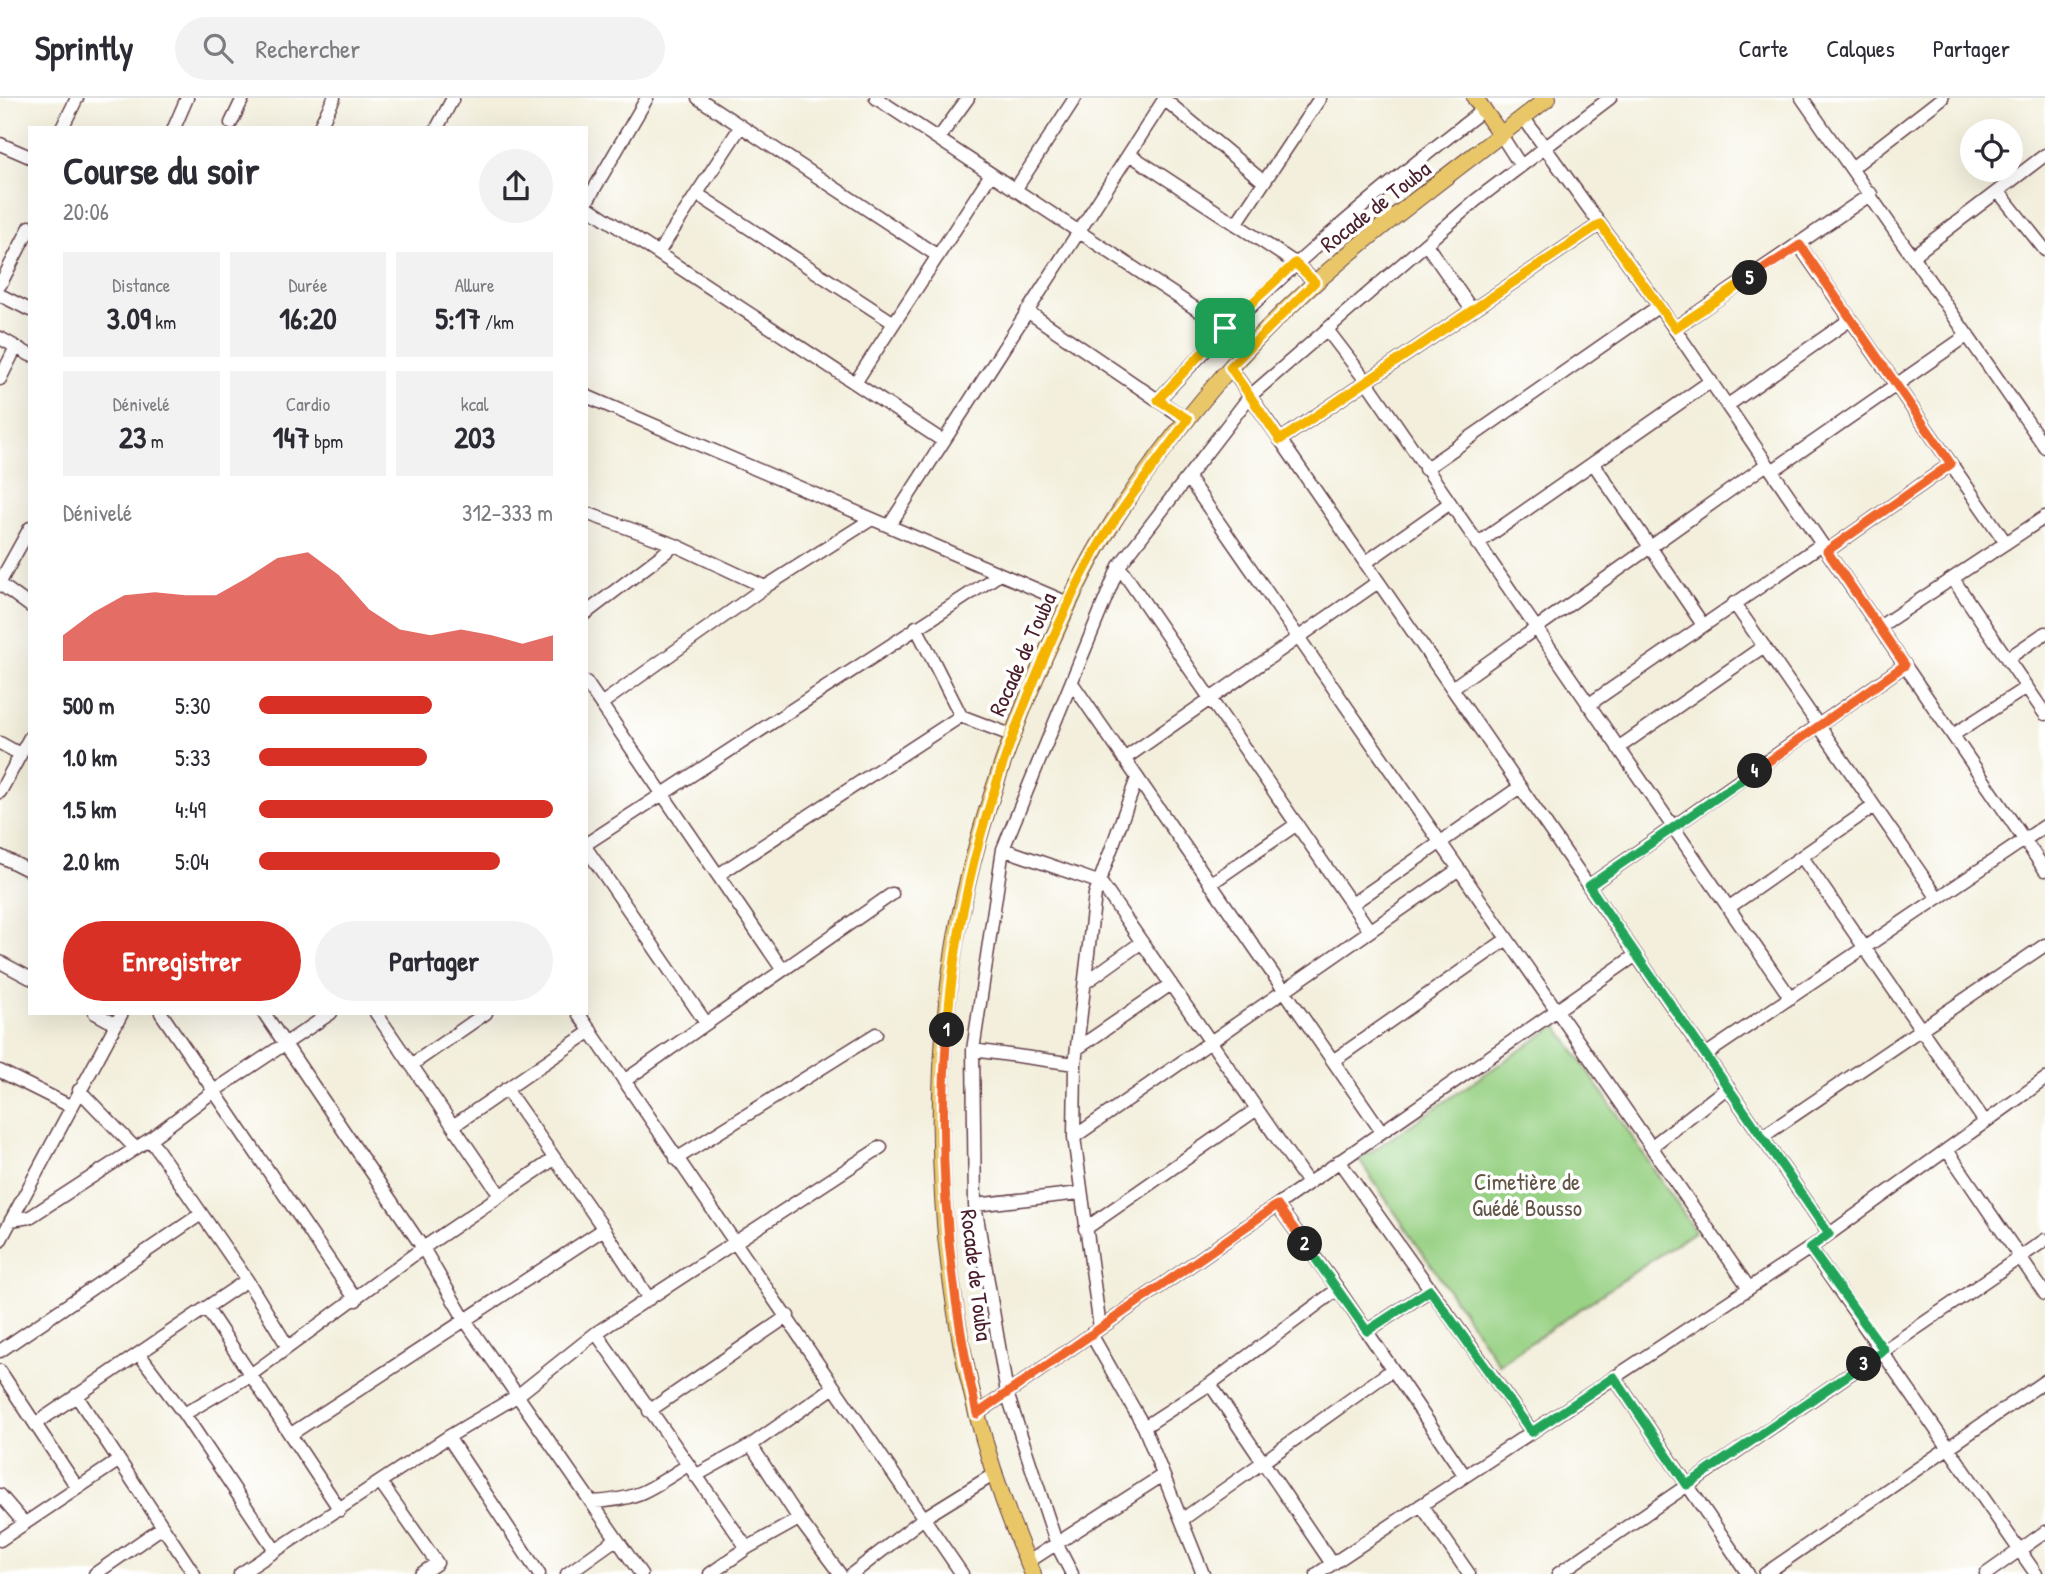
<!DOCTYPE html>
<html lang="fr">
<head>
<meta charset="utf-8">
<style>
  :root { --surface:#fff; --page:#f2f2f3; --text:#2b2b33; --muted:#7c7c81; --line:#e1e1e2; --accent:#d93025 }
  body { margin:0; font-family:"Patrick Hand",sans-serif; background:var(--page); color:var(--text); height:100vh; display:flex; flex-direction:column; font-size:26px; white-space:nowrap }
  * { box-sizing:border-box; margin:0 }
  p { font-size:23px; color:var(--muted) }
  .icon { flex:none; width:38px; height:38px; fill:none; stroke:currentColor; stroke-width:2; stroke-linecap:round; stroke-linejoin:round }
  .map { position:relative; flex:1; overflow:hidden }
  .sheet { position:absolute; left:28px; top:28px; width:560px; height:889px; display:flex; flex-direction:column; background:var(--surface); border-radius:0px; box-shadow:0 7px 28px #0002 }
  .sheet>* { flex:none }
  .controls { position:absolute; left:1960px; top:21px; display:grid; gap:14px }
  .controls a { display:grid; place-items:center; width:63px; height:63px; border-radius:50%; background:var(--surface); box-shadow:0 7px 28px #0002; font-size:35px }
  .pin { position:absolute; display:grid; place-items:center; width:60px; height:60px; color:#fff; margin:-30px; border-radius:14px; box-shadow:0 4px 10px #0006 }
  .km { position:absolute; width:35px; height:35px; margin:-18px; border-radius:50%; background:#222; color:#fff; font-size:19px; line-height:35px; text-align:center }
  .round { display:grid; place-items:center; flex:none; width:74px; height:74px; border-radius:37px; background:var(--page) }
  .overview { display:flex; align-items:center; justify-content:space-between; height:119px; padding:0 35px }
  h1 { font-size:38px; font-weight:700; line-height:52px }
  .metrics { display:grid; grid-template-columns:repeat(3,1fr); gap:10px; height:119px; padding:7px 35px }
  .metrics div { display:grid; align-content:center; border-radius:0px; background:var(--page); text-align:center }
  .metrics b { font-size:30px; font-weight:700 }
  .metrics small { font-size:19px; font-weight:400 }
  .metrics p { font-size:19px }
  .chart { height:196px; padding:14px 35px }
  .chart p { display:flex; justify-content:space-between }
  .chart svg { width:100%; height:126px; margin-top:7px; fill:var(--accent); opacity:.7 }
  .primary-button { display:flex; gap:14px; margin-top:auto; padding:14px 35px }
  .primary-button a { flex:1; height:80px; border-radius:42px; background:var(--accent); color:#fff; font-size:28px; font-weight:700; line-height:80px; text-align:center }
  .primary-button a+a { background:var(--page); color:var(--text) }
  ul { padding:0 35px; list-style:none; font-size:23px }
  li { display:grid; grid-template-columns:112px 84px 1fr; align-items:center; height:52px }
  li i { height:18px; border-radius:9px; background:var(--accent) }
  header { display:flex; align-items:center; gap:42px; box-sizing:border-box; height:98px; padding:0 35px; background:var(--surface); border-bottom:2px solid var(--line) }
  header strong { font-size:33px }
  nav { display:flex; gap:38px; margin-inline-start:auto; font-size:24px }
  .search { width:490px; height:63px; background:var(--page); display:flex; align-items:center; gap:18px; box-sizing:border-box; padding:0 24px; border-radius:38px; color:var(--muted); font-size:26px }
  .map>svg:first-child { display:block }
  .green { fill:#99d285; stroke:#727858; stroke-width:2 }
  .lines { fill:none; stroke-linecap:round; stroke-linejoin:round }
  .minor-casing { stroke:#633e46; stroke-width:15 }
  .major-casing { stroke:#633e46; stroke-width:18 }
  .minor { stroke:#fff; stroke-width:12 }
  .major { stroke:#e9c769; stroke-width:16 }
  .split-1-casing { stroke:#fff; stroke-width:14 }
  .split-2-casing { stroke:#fff; stroke-width:14 }
  .split-3-casing { stroke:#fff; stroke-width:14 }
  .split-4-casing { stroke:#fff; stroke-width:14 }
  .split-5-casing { stroke:#fff; stroke-width:14 }
  .split-6-casing { stroke:#fff; stroke-width:14 }
  .split-1 { stroke:#f5b400; stroke-width:9 }
  .split-2 { stroke:#f0652b; stroke-width:9 }
  .split-3 { stroke:#22a559; stroke-width:9 }
  .split-4 { stroke:#22a559; stroke-width:9 }
  .split-5 { stroke:#f0652b; stroke-width:9 }
  .split-6 { stroke:#f5b400; stroke-width:9 }
  .labels { text-anchor:middle; dominant-baseline:central; stroke-width:7; stroke-linejoin:round; paint-order:stroke }
  .street-label { font-size:23px; fill:#4a1f2b; stroke:#fff }
  .park-label { font-size:23px; fill:#625546; stroke:#fff }
</style>
</head>
<body>
<header>
<strong>Sprintly</strong>
<div class="search"><svg class="icon" aria-label="search" viewBox="0 0 24 24"><circle cx="10" cy="10" r="6"/><path d="M15 15l6 6"/></svg>Rechercher</div>
<nav><a>Carte</a><a>Calques</a><a>Partager</a></nav>
</header>
<div class="map">
<svg width="2045" height="1476" viewBox="0 0 2045 1476">
  <rect width="100%" height="100%" fill="#fff"/>
  <filter id="ink" filterUnits="userSpaceOnUse"><feTurbulence type="fractalNoise" baseFrequency=".0143" numOctaves="2"/><feDisplacementMap in="SourceGraphic" scale="14" xChannelSelector="R" yChannelSelector="G"/><feConvolveMatrix kernelMatrix="1 2 1 2 8 2 1 2 1" color-interpolation-filters="sRGB"/></filter>
  <filter id="wash" filterUnits="userSpaceOnUse"><feTurbulence type="fractalNoise" baseFrequency=".00686" numOctaves="4" result="noise"/><feDisplacementMap in="SourceGraphic" scale="28" xChannelSelector="R" yChannelSelector="G"/><feGaussianBlur stdDeviation="1.57" result="paint"/><feColorMatrix in="noise" values="0 0 0 0 0 0 0 0 0 0 0 0 0 0 0 0 0 1.4 0 .05"/><feComposite in="paint" operator="in"/></filter>
  <g filter="url(#wash)">
    <rect width="100%" height="100%" fill="#f3efdc"/>
    <!-- green -->
    <path class="green" d="M 1557,927 L 1695,1133 L 1499,1266 L 1359,1062 Z"/>
  </g>
  <g filter="url(#ink)">
    <g class="lines">
      <!-- minor casing -->
      <g class="minor-casing">
        <path id="minor" d="M 698,0 L 938,158
          M 876,0 L 1225,230
          M 1802,0 L 2045,349
          M 1164,1 L 1264,84
          M 1523,19 L 1659,208 L 2045,772
          M 231,25 L 243,0
          M 62,30 L 77,0
          M 174,30 L 187,0
          M 319,30 L 334,0
          M 437,30 L 453,0
          M 1501,37 L 1521,68
          M 938,41 L 968,0
          M 0,46 L 30,59
          M 1129,56 L 1295,165 L 1315,184
          M 1853,69 L 1942,0
          M 1015,92 L 1075,0
          M 1998,93 L 2045,152
          M 697,96 L 894,225
          M 586,105 L 647,0
          M 586,108 L 943,343
          M 1236,126 L 1320,0
          M 1426,146 L 1472,212
          M 1799,147 L 2006,445
          M 658,155 L 741,28
          M 1914,157 L 2045,57
          M 0,187 L 30,129
          M 0,197 L 30,212
          M 1027,213 L 1187,322
          M 1675,230 L 1871,96
          M 1328,233 L 1367,284 L 1790,899
          M 0,240 L 30,257
          M 1230,269 L 1829,1136
          M 0,281 L 16,249
          M 855,285 L 991,76
          M 586,298 L 1068,505
          M 1158,302 C 1260,192 1365,103 1483,12
          M 1728,307 L 1851,221
          M 1280,342 L 1600,126
          M 1593,365 L 1703,527
          M 1425,371 L 1659,208
          M 1772,373 L 1968,237
          M 1188,380 L 1749,1190
          M 586,415 L 675,447 L 765,489
          M 889,428 L 1165,0
          M 1477,446 L 1711,283
          M 1827,453 L 1951,366
          M 1365,465 L 1450,405
          M 1119,468 L 1370,833
          M 1953,481 L 2045,616
          M 0,484 L 30,430
          M 0,486 L 30,508
          M 1734,505 L 1937,799
          M 586,515 L 675,447
          M 916,529 L 961,618 L 1011,637
          M 1879,529 L 2045,419
          M 2007,561 L 2045,535
          M 586,584 L 782,871
          M 1072,585 L 1382,1034
          M 1452,590 L 1767,366
          M 601,606 L 765,489 L 872,421
          M 1588,607 L 1822,446
          M 1953,637 L 2027,589
          M 0,645 L 20,656
          M 1618,650 L 1764,548
          M 1124,661 L 1378,484
          M 0,694 L 30,639
          M 586,746 L 1000,476
          M 586,750 L 706,925
          M 1003,751 L 1101,785 L 1308,1085
          M 0,758 L 30,773
          M 1802,759 L 1985,1024
          M 718,777 L 961,618
          M 1210,786 L 1297,726
          M 1589,788 L 1905,567
          M 1352,806 L 1520,689
          M 1728,810 L 1874,708
          M 0,864 L 30,880
          M 1086,884 L 1142,844
          M 95,915 L 115,926
          M 161,915 L 356,1202
          M 264,915 L 423,1150 L 465,1222 L 641,1476
          M 376,915 L 500,1097
          M 578,915 L 962,1476
          M 1078,950 L 1171,886
          M 973,952 L 1075,966
          M 1705,957 L 2045,728
          M 1333,963 L 1507,841
          M 411,967 L 486,915
          M 0,973 L 70,1008
          M 624,983 L 892,796
          M 506,991 L 604,1131 L 649,1201
          M 79,992 L 135,1050
          M 453,1028 L 591,933
          M 1074,1039 L 1459,771
          M 1762,1039 L 2045,847
          M 150,1041 L 247,1182 L 288,1249
          M 1652,1048 L 1728,989
          M 1947,1052 L 2045,1196
          M 676,1061 L 876,936
          M 1339,1063 L 1532,1334
          M 975,1107 L 1080,1095
          M 1277,1107 L 1338,1191 L 1465,1378
          M 11,1122 L 30,1119 L 150,1041 L 214,993 L 331,915
          M 1085,1131 L 1257,1011
          M 0,1143 L 122,915
          M 1810,1150 L 2036,1476
          M 207,1211 L 340,1412
          M 1100,1230 L 1074,1039 L 1075,966 L 1095,796 L 1137,680
          M 1367,1233 L 1430,1192
          M 596,1235 L 747,1450
          M 1091,1236 L 1144,1329 L 1203,1476
          M 0,1253 L 201,1116
          M 140,1257 L 184,1316 L 275,1452
          M 0,1273 L 77,1389
          M 1614,1279 L 1748,1476
          M 1210,1286 L 1332,1466
          M 76,1297 L 194,1476
          M 649,1313 L 788,1218
          M 184,1316 L 249,1278 L 423,1150 L 554,1061
          M 977,1316 L 1636,857
          M 35,1326 L 247,1182
          M 1144,1329 L 1210,1286 L 1338,1191
          M 291,1336 L 604,1131
          M 448,1339 L 539,1476
          M 751,1347 L 799,1421 L 840,1476
          M 695,1378 L 751,1347 L 834,1289
          M 381,1385 L 437,1465 L 421,1476
          M 0,1397 L 24,1425
          M 591,1404 C 638,1402 649,1392 688,1367
          M 1421,1407 L 1469,1476
          M 1183,1421 L 1392,1272
          M 0,1442 L 118,1363
          M 1028,1464 L 1163,1377
          M 95,1476 L 161,1430
          M 240,1476 L 448,1339 L 517,1298 L 596,1235 L 881,1049
          M 567,1476 L 616,1441
          M 710,1476 L 747,1450 L 799,1421
          M 852,1476 L 925,1419 L 996,1375
          M 1072,1476 L 1057,1447 L 1007,1295 L 975,1107 L 973,952 L 1003,751 L 1119,468 L 1250,298 L 1475,103 L 1610,0
          M 1317,1476 L 1810,1150 L 2045,981
          M 1558,1476 L 2045,1142
          M 1765,1476 L 2045,1283
          M 1986,1476 L 2045,1434"/>
      </g>
      <!-- major casing -->
      <g class="major-casing">
        <path id="major" d="M 1475,0 L 1501,37
          M 1033,1476 C 950,1291 924,1072 951,871 C 966,763 1001,659 1044,560 C 1063,518 1081,476 1105,437 C 1138,382 1186,321 1228,272 C 1320,167 1439,86 1548,0"/>
      </g>
      <!-- minor -->
      <use href="#minor" class="minor"/>
      <!-- major -->
      <use href="#major" class="major"/>
    </g>
  </g>
  <g class="lines" filter="url(#ink)">
    <!-- split-1 casing -->
    <g class="split-1-casing">
      <path id="split-1" d="M 947,932 C 957,796 993,678 1047,553 C 1065,513 1083,471 1107,434 C 1132,395 1161,359 1188,321 L 1158,302 L 1225,230"/>
    </g>
    <!-- split-2 casing -->
    <g class="split-2-casing">
      <path id="split-2" d="M 947,932 C 937,1061 948,1189 977,1316 L 1277,1107 L 1305,1146"/>
    </g>
    <!-- split-3 casing -->
    <g class="split-3-casing">
      <path id="split-3" d="M 1305,1146 L 1367,1233 L 1430,1192 L 1532,1334 L 1614,1279 L 1687,1387 L 1864,1266"/>
    </g>
    <!-- split-4 casing -->
    <g class="split-4-casing">
      <path id="split-4" d="M 1755,673 L 1589,788 L 1829,1136 L 1810,1150 L 1884,1252 L 1864,1266"/>
    </g>
    <!-- split-5 casing -->
    <g class="split-5-casing">
      <path id="split-5" d="M 1750,180 L 1800,147 L 1951,366 L 1827,453 L 1905,567 L 1755,673"/>
    </g>
    <!-- split-6 casing -->
    <g class="split-6-casing">
      <path id="split-6" d="M 1225,230 L 1295,165 L 1315,184 L 1230,269 L 1280,342 L 1600,126 L 1675,230 L 1750,180"/>
    </g>
    <!-- split-1 -->
    <use href="#split-1" class="split-1"/>
    <!-- split-2 -->
    <use href="#split-2" class="split-2"/>
    <!-- split-3 -->
    <use href="#split-3" class="split-3"/>
    <!-- split-4 -->
    <use href="#split-4" class="split-4"/>
    <!-- split-5 -->
    <use href="#split-5" class="split-5"/>
    <!-- split-6 -->
    <use href="#split-6" class="split-6"/>
  </g>
  <g class="labels">
    <!-- street labels -->
    <g class="street-label">
      <text transform="translate(1375 108) rotate(-38)">Rocade de Touba</text>
      <text transform="translate(1022 556) rotate(-66)">Rocade de Touba</text>
      <text transform="translate(977 1177) rotate(83)">Rocade de Touba</text>
    </g>
    <!-- park labels -->
    <g class="park-label">
      <text x="1527" y="1083">Cimetière de<tspan x="1527" dy="26">Guédé Bousso</tspan></text>
    </g>
  </g>
</svg>
<div class="controls">
<a><svg class="icon" aria-label="locate" viewBox="0 0 24 24"><circle cx="12" cy="12" r="6"/><path d="M12 2v4M12 18v4M2 12h4M18 12h4"/></svg></a>
</div>
<div class="pin" style="left:1225px;top:230px;background:#1e9e55"><svg class="icon" aria-label="arrive" viewBox="0 0 24 24"><path d="M6 21V4h12l-3 4 3 4H6"/></svg></div>
<b class="km" style="left:947px;top:932px">1</b>
<b class="km" style="left:1305px;top:1146px">2</b>
<b class="km" style="left:1864px;top:1266px">3</b>
<b class="km" style="left:1755px;top:673px">4</b>
<b class="km" style="left:1750px;top:180px">5</b>
<section class="sheet">
<div class="overview"><div><h1>Course du soir</h1><p>20:06</p></div><a class="round"><svg class="icon" aria-label="share" viewBox="0 0 24 24"><path d="M12 15V3M7 8l5-5 5 5M5 13v7h14v-7"/></svg></a></div>
<div class="metrics">
<div><p>Distance</p><b>3.09<small> km</small></b></div>
<div><p>Durée</p><b>16:20</b></div>
<div><p>Allure</p><b>5:17<small> /km</small></b></div>
</div>
<div class="metrics">
<div><p>Dénivelé</p><b>23<small> m</small></b></div>
<div><p>Cardio</p><b>147<small> bpm</small></b></div>
<div><p>kcal</p><b>203</b></div>
</div>
<div class="chart"><p><span>Dénivelé</span>312–333 m</p>
<svg viewBox="0 0 160 44" preserveAspectRatio="none"><path d="M0 44V35L10 27L20 21L30 20L40 21L50 21L60 15L70 8L80 6L90 14L100 26L110 33L120 35L130 33L140 35L150 38L160 35V44z"/></svg>
</div>
<ul>
<li><b>500 m</b>5:30<i style="width:59%"></i></li>
<li><b>1.0 km</b>5:33<i style="width:57%"></i></li>
<li><b>1.5 km</b>4:49<i style="width:100%"></i></li>
<li><b>2.0 km</b>5:04<i style="width:82%"></i></li>
</ul>
<div class="primary-button"><a>Enregistrer</a><a>Partager</a></div>
</section>
</div>
</body>
</html>
